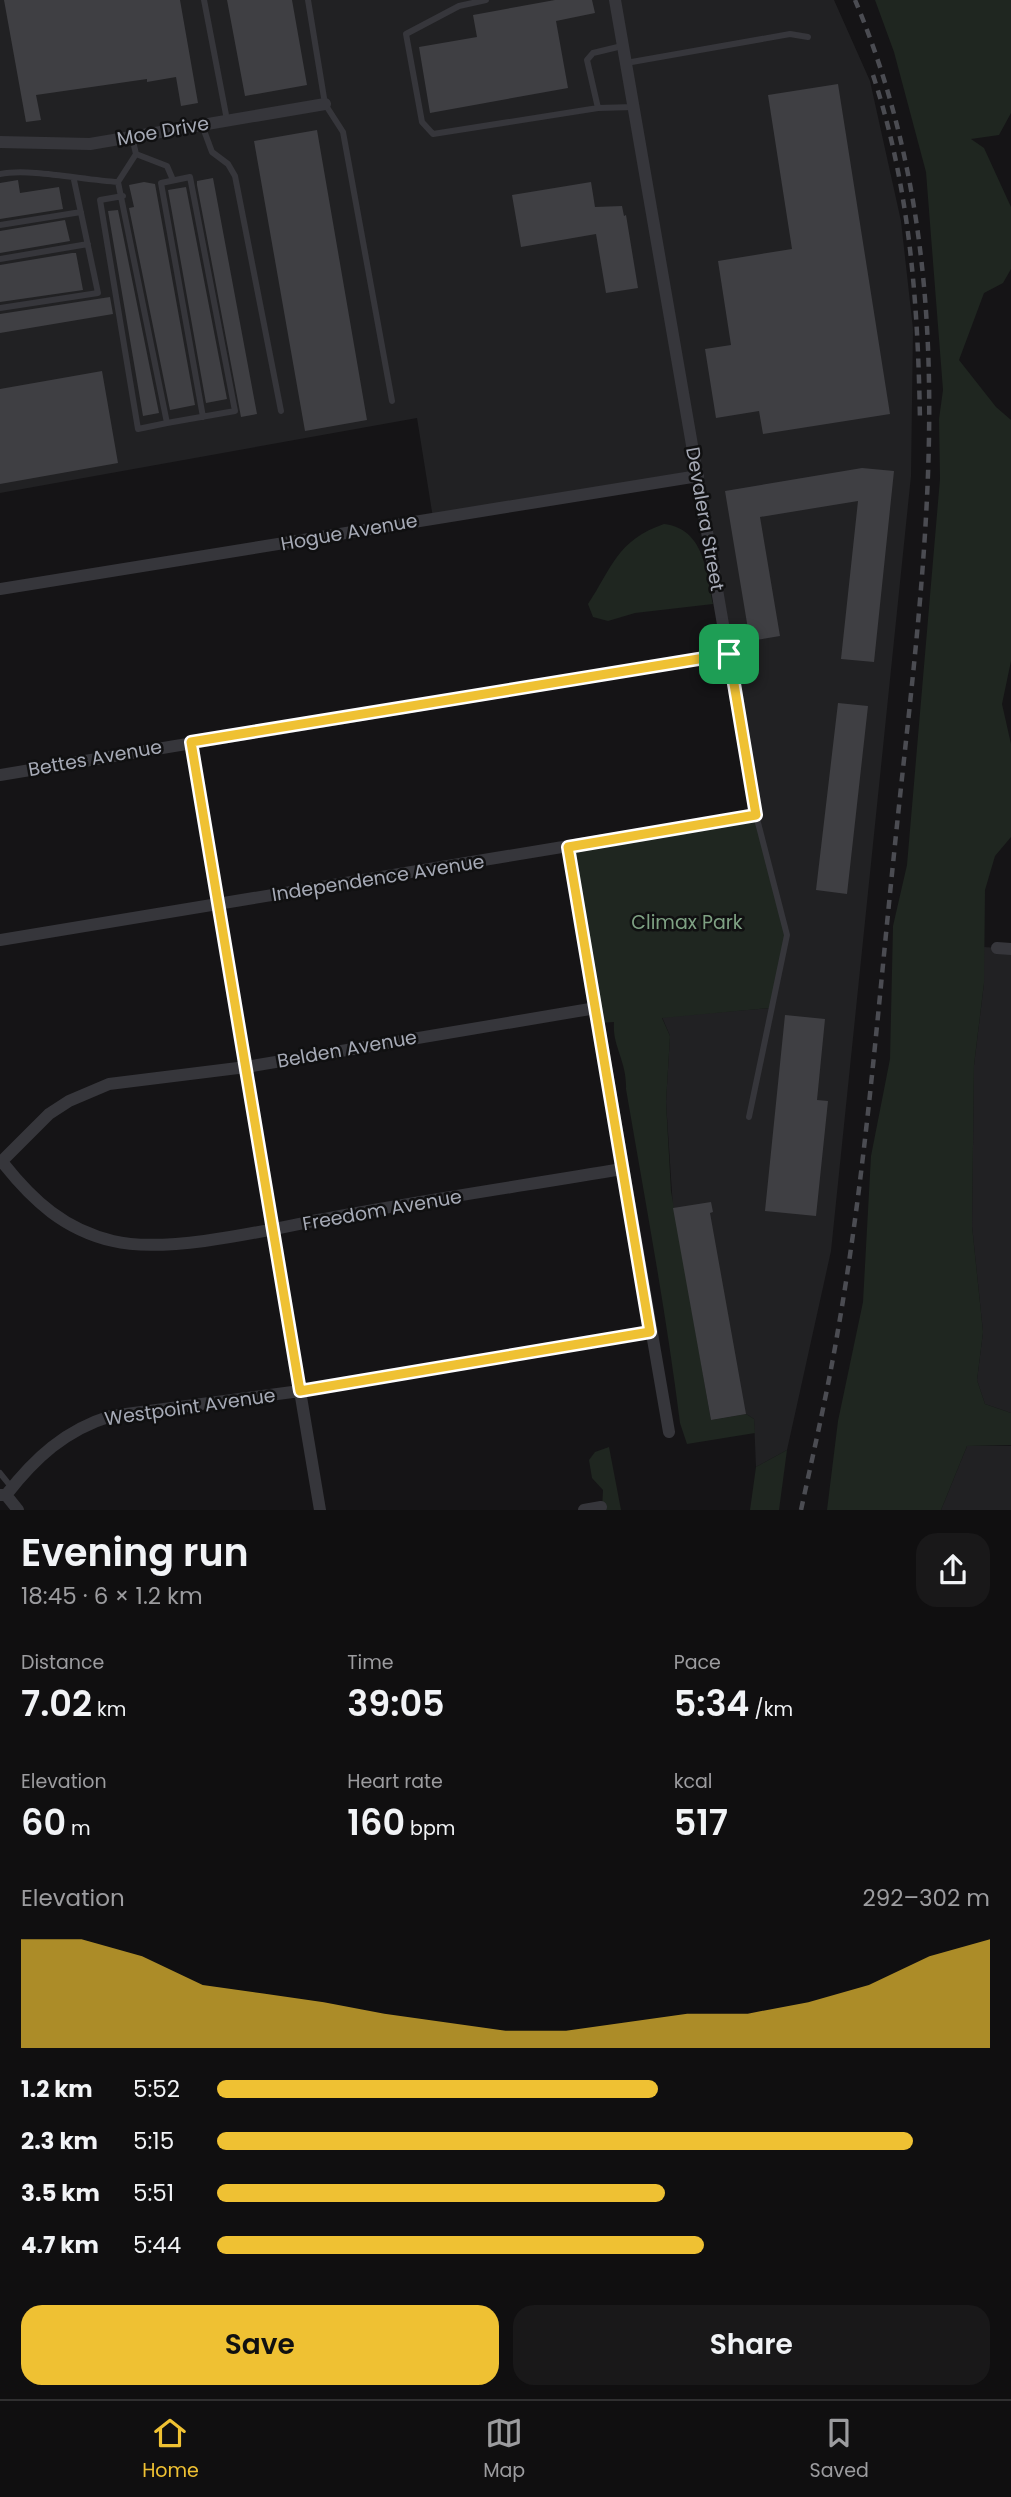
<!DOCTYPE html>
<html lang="en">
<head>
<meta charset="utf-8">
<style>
  :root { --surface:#100f10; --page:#191819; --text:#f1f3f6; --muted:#9c9c9f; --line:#302f30; --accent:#efc133 }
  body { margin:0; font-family:Poppins,sans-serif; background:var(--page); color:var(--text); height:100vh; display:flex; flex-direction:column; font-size:26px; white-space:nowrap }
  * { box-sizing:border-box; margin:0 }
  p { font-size:23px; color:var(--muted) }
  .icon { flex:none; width:38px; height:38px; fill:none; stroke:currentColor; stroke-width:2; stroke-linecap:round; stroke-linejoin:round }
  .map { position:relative; height:1510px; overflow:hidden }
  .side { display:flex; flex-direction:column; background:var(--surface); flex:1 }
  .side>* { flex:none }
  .pin { position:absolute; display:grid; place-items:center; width:60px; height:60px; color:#fff; margin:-30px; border-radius:14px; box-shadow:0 4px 10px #0006 }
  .round { display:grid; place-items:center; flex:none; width:74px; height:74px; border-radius:21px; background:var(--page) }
  .overview { display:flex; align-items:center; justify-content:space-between; height:119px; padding:0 21px }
  h1 { font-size:38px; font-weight:600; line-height:52px }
  .metrics { display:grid; grid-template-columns:repeat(3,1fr); gap:10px; height:119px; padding:7px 21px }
  .metrics div { display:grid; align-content:center }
  .metrics b { font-size:35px; font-weight:600 }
  .metrics small { font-size:19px; font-weight:400 }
  .metrics p { font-size:19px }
  .chart { height:196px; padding:14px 21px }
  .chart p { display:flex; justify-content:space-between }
  .chart svg { width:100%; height:126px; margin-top:7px; fill:var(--accent); opacity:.7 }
  .action { display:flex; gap:14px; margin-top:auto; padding:14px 21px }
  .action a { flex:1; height:80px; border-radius:21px; background:var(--accent); color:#111; font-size:28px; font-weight:600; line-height:80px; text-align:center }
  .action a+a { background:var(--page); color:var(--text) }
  ul { padding:0 21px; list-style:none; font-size:23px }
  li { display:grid; grid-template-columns:112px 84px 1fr; align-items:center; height:52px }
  li i { height:18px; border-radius:9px; background:var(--accent) }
  .tabs { display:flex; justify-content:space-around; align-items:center; height:98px; border-top:2px solid var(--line); background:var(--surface); font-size:19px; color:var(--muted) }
  .tabs a { display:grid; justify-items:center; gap:4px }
  .tabs .current { color:var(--accent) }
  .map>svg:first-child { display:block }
  .built { fill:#212123 }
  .green { fill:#1f2620 }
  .building { fill:#3f3f43 }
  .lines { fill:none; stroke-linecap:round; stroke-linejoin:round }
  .lane { stroke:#36363b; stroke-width:6 }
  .street { stroke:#36363b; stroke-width:12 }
  .rail { stroke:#4b4c52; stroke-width:4.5; stroke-dasharray:9 7; stroke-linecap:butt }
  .route-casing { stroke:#fff; stroke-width:14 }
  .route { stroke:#efc133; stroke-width:9 }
  .labels { text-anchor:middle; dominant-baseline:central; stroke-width:5; stroke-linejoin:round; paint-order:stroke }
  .street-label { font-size:19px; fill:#a6aab6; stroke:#101011 }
  .park-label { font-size:19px; fill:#7ea183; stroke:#101011 }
</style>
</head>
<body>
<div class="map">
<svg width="1011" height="1510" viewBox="0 0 1011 1510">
  <rect width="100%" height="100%" fill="#151416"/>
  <!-- built -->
  <path class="built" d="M 0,0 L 834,0 L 870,81 L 901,221 L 913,329 L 911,476 L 831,1251 L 787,1450 L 756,1467 L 754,1419 L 746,1414 L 711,1420 L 673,1208 L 666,1102 L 670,1036 L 662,1017 L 770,1008 L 756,815 L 698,476 L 433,518 L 417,418 L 0,493 Z
    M 984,947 L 1011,949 L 1011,1413 L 985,1404 L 977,1380 L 983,1332 L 972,1226 L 974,1065 L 984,983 Z
    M 967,1446 L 1011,1446 L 1011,1510 L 941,1510 Z"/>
  <!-- green -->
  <path class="green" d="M 875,0 L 1011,0 L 1011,113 L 999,135 L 971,139 L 984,148 L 1011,207 L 1011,269 L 1003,283 L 984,293 L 959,360 L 996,407 L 1011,420 L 1011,661 L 1002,704 L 1011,744 L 1011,837 L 995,856 L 985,890 L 984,983 L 974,1065 L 972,1226 L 983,1332 L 977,1380 L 985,1404 L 1011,1413 L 1011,1445 L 967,1446 L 941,1510 L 827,1510 L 838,1421 L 863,1302 L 871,1156 L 890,1059 L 893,926 L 907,865 L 940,479 L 939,419 L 943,390 L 926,172 L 894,52 Z
    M 664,524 C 704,529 706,570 713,604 L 635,613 L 608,621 L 593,617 L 588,604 C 612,568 617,540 664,524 Z
    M 756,815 L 787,935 L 770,1008 L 662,1018 L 670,1036 L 666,1102 L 671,1191 L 711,1420 L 746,1414 L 754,1419 L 755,1433 L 687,1444 L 680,1423 C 666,1311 645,1200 626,1089 C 627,1061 612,1046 614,1022 L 599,1023 L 568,847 Z
    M 609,1447 L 621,1510 L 602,1510 L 603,1490 L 592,1478 L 589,1460 L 595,1452 Z
    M 787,1450 L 779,1510 L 750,1510 L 756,1467 Z"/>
  <!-- building -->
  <path class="building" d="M 4,0 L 180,0 L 198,103 L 181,106 L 176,77 L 147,82 L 147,79 L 36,95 L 41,120 L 26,122 Z
    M 227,0 L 292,0 L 307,85 L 245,96 Z
    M 555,0 L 592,0 L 595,13 L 556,21 L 568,88 L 430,113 L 419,47 L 477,37 L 473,15 Z
    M 838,84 L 890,414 L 763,434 L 759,411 L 716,418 L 705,349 L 731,345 L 718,261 L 792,249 L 768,95 Z
    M 317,130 L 367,420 L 305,431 L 254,141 Z
    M 213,178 L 257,414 L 241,417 L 197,185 L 197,181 Z
    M 18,180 L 20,193 L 59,187 L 63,209 L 0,219 L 0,183 Z
    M 144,182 L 155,184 L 195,405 L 170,410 L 129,208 L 134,207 L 129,185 Z
    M 591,182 L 595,207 L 622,206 L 624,216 L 626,215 L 638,288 L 606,293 L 596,234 L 521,247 L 512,195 Z
    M 186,187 L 227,399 L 206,403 L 168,190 Z
    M 118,210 L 159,413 L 143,416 L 108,211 Z
    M 65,220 L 70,241 L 0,253 L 0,231 Z
    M 72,253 L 76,253 L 83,290 L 0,302 L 0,265 Z
    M 110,297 L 113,314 L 0,333 L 0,314 Z
    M 102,371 L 118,463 L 0,484 L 0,389 Z
    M 862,468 L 894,471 L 874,662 L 841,659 L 858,501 L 760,517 L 780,636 L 750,641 L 725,491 Z
    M 838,703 L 868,706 L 847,894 L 816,890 Z
    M 785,1015 L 825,1019 L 817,1100 L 828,1101 L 816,1216 L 765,1211 Z
    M 711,1202 L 713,1212 L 710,1213 L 746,1414 L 711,1420 L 673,1208 Z"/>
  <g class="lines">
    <!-- lane -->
    <path class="lane" d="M 204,0 L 227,120
      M 308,0 L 325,104 L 343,132 L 392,401
      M 486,0 L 459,6 L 406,34 L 422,122 L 433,134 L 598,108
      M 622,46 L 593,53 L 587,60 L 598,108 L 634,107
      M 626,63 L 790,34 L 808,37
      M 202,125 L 212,152 L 228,164 L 235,176 L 281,411
      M 136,154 L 167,166 L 173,180
      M 0,174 C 30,168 83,180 118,182
      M 118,182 L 167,423 L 235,411 L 190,177 L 161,183 L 203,417
      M 118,182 L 136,154 L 132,137
      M 123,196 L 100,200 L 138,429 L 167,423
      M 0,225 L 81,212
      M 0,259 L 88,244
      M 0,308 L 98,293 L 74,180
      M 749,1117 L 787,935 L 756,815
      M 0,1473 L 12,1488"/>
    <!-- street -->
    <path class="street" d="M 0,142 L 90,144 L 325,104
      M 0,589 L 698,476
      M 191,742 L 320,1510
      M 0,775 L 729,654
      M 568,847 L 669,1432
      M 0,940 L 756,815 L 615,0
      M 997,948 L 1011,949
      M 0,1163 L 49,1114 L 69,1101 L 109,1084 L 246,1067 L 596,1008
      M 3,1163 C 33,1201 65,1230 113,1241 C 165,1254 264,1231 318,1220 C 418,1201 521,1186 622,1169
      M 0,1495 L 6,1495 L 18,1510
      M 6,1495 C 35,1458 65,1430 111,1416 L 300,1391 L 650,1332
      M 584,1510 L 601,1507"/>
    <!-- rail -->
    <path class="rail" d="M 873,75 C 910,187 918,304 920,421
      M 801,1510 C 814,1450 828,1390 838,1330 C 865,1176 877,1019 893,864 C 922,572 973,280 855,0"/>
  </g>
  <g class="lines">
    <!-- route casing -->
    <g class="route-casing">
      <path id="route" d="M 729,654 L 756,815 L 568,847 L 650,1332 L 300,1391 L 191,742 Z"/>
    </g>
    <!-- route -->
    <use href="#route" class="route"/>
  </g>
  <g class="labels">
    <!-- street labels -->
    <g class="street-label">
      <text transform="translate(163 131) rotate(-10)">Moe Drive</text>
      <text transform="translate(705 519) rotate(80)">Devalera Street</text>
      <text transform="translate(349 532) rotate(-10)">Hogue Avenue</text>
      <text transform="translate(95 758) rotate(-10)">Bettes Avenue</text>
      <text transform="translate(378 878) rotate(-9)">Independence Avenue</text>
      <text transform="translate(347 1049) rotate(-10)">Belden Avenue</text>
      <text transform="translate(382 1210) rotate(-10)">Freedom Avenue</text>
      <text transform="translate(190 1407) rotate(-8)">Westpoint Avenue</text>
    </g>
    <!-- park labels -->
    <g class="park-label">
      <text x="687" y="922">Climax Park</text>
    </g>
  </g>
</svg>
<div class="pin" style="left:729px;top:654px;background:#1e9e55"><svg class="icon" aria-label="arrive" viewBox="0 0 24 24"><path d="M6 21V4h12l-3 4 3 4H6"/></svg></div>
</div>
<section class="side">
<div class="overview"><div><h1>Evening run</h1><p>18:45 · 6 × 1.2 km</p></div><a class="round"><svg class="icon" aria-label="share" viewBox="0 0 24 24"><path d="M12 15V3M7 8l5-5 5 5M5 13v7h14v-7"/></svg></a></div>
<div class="metrics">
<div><p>Distance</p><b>7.02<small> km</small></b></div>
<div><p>Time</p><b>39:05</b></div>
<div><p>Pace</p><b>5:34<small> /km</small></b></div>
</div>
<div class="metrics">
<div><p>Elevation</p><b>60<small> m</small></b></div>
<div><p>Heart rate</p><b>160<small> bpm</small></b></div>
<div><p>kcal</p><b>517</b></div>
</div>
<div class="chart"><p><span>Elevation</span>292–302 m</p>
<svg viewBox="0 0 160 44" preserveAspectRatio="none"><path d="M0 44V6L10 6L20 12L30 22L40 25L50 28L60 32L70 35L80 38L90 38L100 35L110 32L120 32L130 28L140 22L150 12L160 6V44z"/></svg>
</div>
<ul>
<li><b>1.2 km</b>5:52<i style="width:57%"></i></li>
<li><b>2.3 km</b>5:15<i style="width:90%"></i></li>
<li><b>3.5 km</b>5:51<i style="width:58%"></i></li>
<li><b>4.7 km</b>5:44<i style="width:63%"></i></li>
</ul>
<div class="action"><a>Save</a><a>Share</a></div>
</section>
<nav class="tabs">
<a class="current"><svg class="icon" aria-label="home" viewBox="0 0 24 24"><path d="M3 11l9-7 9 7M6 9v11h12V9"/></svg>Home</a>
<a><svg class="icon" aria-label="map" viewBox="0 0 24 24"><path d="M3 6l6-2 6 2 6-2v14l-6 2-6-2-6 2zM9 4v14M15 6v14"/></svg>Map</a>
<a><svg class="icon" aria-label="saved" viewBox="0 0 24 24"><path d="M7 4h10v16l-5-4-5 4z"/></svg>Saved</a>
</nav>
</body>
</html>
